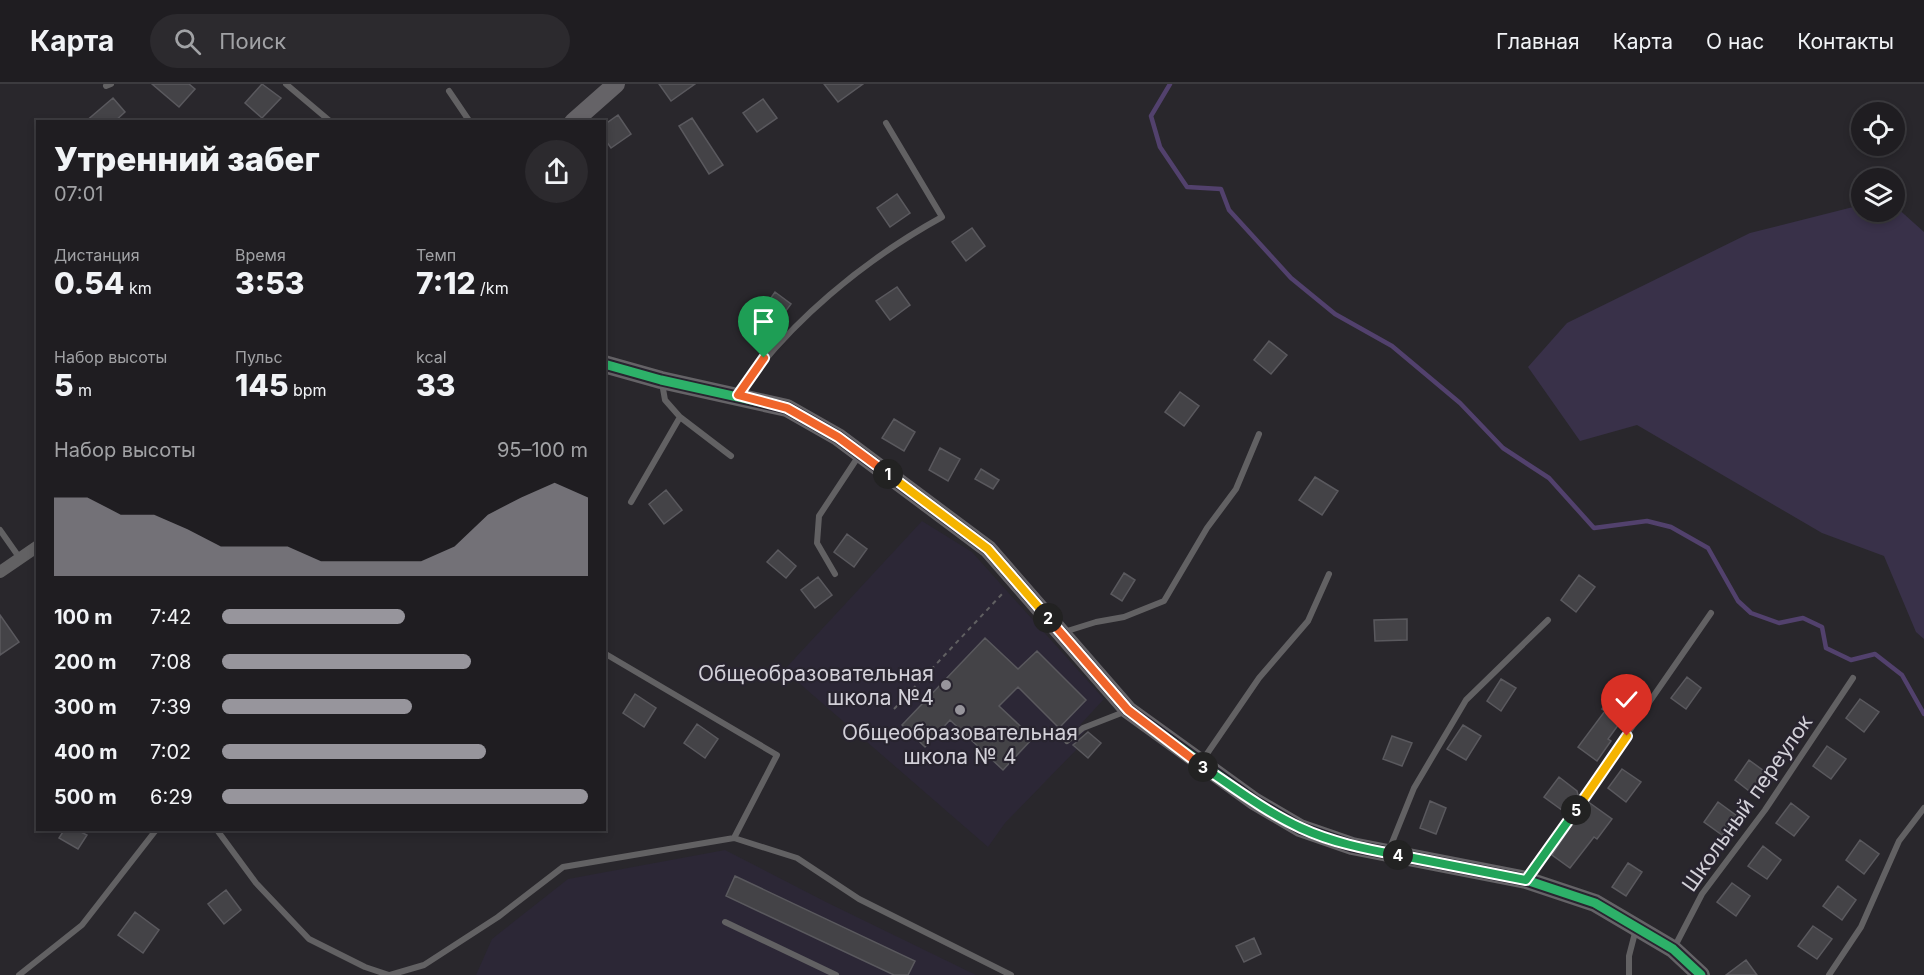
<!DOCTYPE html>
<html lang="ru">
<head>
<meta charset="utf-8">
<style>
  :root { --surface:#1f1d21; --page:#2c2a2e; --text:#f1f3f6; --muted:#a1a2a5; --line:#3c3b3f; --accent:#97959c }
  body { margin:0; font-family:Inter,sans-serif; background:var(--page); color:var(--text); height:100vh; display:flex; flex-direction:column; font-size:22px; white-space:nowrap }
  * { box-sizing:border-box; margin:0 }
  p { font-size:20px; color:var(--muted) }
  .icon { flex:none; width:33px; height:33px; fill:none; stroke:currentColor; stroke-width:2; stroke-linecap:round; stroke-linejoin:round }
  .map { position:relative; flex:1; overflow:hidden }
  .panel { position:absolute; left:36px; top:36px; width:570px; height:711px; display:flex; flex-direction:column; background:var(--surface); border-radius:0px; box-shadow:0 3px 9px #0003,0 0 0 2px var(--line) }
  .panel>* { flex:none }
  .tools { position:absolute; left:1851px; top:18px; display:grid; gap:12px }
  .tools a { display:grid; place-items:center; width:54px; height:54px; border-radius:50%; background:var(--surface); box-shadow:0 3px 9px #0003,0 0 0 2px var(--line); font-size:30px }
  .pin { position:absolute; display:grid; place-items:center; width:51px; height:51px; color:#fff; margin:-62px -26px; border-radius:50% 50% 50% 0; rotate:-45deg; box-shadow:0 0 6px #0007 }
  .pin .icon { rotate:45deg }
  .km { position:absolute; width:30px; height:30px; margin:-15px; border-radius:50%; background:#222; color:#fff; font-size:16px; line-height:30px; text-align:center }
  .round { display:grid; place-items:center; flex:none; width:63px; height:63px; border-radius:32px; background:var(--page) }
  .headline { display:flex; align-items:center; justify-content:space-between; height:102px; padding:0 18px }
  h1 { font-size:33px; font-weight:800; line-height:45px }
  .figures { display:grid; grid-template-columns:repeat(3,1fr); gap:9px; height:102px; padding:6px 18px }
  .figures div { display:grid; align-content:center }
  .figures b { font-size:30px; font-weight:800 }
  .figures small { font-size:16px; font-weight:400 }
  .figures p { font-size:16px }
  .chart { height:168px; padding:12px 18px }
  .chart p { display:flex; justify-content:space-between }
  .chart svg { width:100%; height:108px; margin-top:6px; fill:var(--accent); opacity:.7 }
  ul { padding:0 18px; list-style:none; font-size:20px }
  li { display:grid; grid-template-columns:96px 72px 1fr; align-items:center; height:45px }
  li i { height:15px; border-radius:8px; background:var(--accent) }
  header { display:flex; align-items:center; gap:36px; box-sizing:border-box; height:84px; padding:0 30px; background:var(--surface); border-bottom:2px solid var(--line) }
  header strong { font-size:28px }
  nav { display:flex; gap:33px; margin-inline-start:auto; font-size:21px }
  .search { width:420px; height:54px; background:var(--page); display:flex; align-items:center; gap:15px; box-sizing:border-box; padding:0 21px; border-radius:33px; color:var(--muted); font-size:22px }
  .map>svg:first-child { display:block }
  .built { fill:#2c2736 }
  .green { fill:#393149 }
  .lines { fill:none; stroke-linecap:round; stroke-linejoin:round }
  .stream { stroke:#52416d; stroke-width:4.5 }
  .building { fill:#444347; stroke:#5a595e; stroke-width:1.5 }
  .path { stroke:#616062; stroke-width:2; stroke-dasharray:4.5 4.5; stroke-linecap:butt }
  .lane { stroke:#626163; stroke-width:6 }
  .street { stroke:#626163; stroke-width:12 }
  .secondary { stroke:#656367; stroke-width:18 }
  .cycleway-casing { stroke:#28242f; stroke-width:13 }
  .cycleway { stroke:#2db169; stroke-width:9 }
  .split-1-casing { stroke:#fff; stroke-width:12 }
  .split-2-casing { stroke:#fff; stroke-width:12 }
  .split-3-casing { stroke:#fff; stroke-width:12 }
  .split-4-casing { stroke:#fff; stroke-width:12 }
  .split-5-casing { stroke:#fff; stroke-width:12 }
  .split-6-casing { stroke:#fff; stroke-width:12 }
  .split-1 { stroke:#f0652b; stroke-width:8 }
  .split-2 { stroke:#f5b400; stroke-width:8 }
  .split-3 { stroke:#f0652b; stroke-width:8 }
  .split-4 { stroke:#22a559; stroke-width:8 }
  .split-5 { stroke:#22a559; stroke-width:8 }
  .split-6 { stroke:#f5b400; stroke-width:8 }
  .poi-dot { fill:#97959c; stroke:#28242f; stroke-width:2 }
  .labels { text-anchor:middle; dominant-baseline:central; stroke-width:4.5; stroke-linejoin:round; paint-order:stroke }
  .poi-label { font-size:21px; fill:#d2d0d8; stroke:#28242f; text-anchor:end }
  .street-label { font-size:21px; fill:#d2d0d8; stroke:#28242f }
</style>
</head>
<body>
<header>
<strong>Карта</strong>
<div class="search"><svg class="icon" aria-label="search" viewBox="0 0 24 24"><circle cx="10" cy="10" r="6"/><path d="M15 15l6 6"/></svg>Поиск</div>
<nav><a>Главная</a><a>Карта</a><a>О нас</a><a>Контакты</a></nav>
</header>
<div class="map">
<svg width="1924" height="891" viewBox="0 0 1924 891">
  <rect width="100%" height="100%" fill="#29272c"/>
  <!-- built -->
  <path class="built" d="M 922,437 L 972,468 L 1104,615 L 1080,641 L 1086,646 L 1073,661 L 1077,665 L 1005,739 L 988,763 L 784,586 Z
    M 725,766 L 826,818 L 976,891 L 476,891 L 492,855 L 568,795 Z"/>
  <!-- green -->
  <path class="green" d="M 1861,121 L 1862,128 L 1894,128 L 1895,122 L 1924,148 L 1924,555 L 1916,548 L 1884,472 L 1822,449 L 1637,341 L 1580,357 L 1528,283 L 1567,239 L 1750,149 Z"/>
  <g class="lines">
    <!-- stream -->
    <path class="stream" d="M 1170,0 L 1151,32 L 1160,63 L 1187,103 L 1221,105 L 1229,126 L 1291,194 L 1335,230 L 1392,262 L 1460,319 L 1503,364 L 1549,394 L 1594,444 L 1647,437 L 1671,443 L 1708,464 L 1738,517 L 1751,529 L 1779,539 L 1803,534 L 1822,543 L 1826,564 L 1851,576 L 1875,570 L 1902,591 L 1924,630"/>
  </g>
  <!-- building -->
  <path class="building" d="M 152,0 L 189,0 L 195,5 L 179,23 Z
    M 262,0 L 281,14 L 262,34 L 245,19 Z
    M 659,0 L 695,0 L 671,17 Z
    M 824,0 L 863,0 L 838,18 Z
    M 113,14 L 125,28 L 114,38 L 85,38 Z
    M 763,15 L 777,34 L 757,48 L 743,29 Z
    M 618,31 L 631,50 L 611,64 L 604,54 L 604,41 Z
    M 692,34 L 723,81 L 709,90 L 679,42 Z
    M 897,110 L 910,129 L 890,143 L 877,124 Z
    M 972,144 L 985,162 L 966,177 L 952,158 Z
    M 897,203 L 910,221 L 890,236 L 876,217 Z
    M 775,208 L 791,220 L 774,243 L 758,232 Z
    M 1269,257 L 1287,271 L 1271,290 L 1254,276 Z
    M 1180,308 L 1199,322 L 1184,342 L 1165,328 Z
    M 894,335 L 915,348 L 904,367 L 882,354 Z
    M 940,364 L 960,375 L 948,397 L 929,386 Z
    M 981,385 L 999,396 L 993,405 L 975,395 Z
    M 1315,393 L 1338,407 L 1322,431 L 1299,416 Z
    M 666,406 L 682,426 L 664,440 L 649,420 Z
    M 847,450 L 867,465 L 854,483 L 834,468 Z
    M 778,466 L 796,482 L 786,494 L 767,478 Z
    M 1124,489 L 1135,496 L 1122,517 L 1111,510 Z
    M 1579,491 L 1595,503 L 1576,528 L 1561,516 Z
    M 818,493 L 832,511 L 815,524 L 801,506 Z
    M 0,531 L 19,558 L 0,571 Z
    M 1407,535 L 1407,556 L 1375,557 L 1374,536 Z
    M 985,554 L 1018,585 L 1037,567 L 1086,616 L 1059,644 L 1018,603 L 999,622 L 1033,654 L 1003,686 L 950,636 L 925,663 L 902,641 Z
    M 1687,593 L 1701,604 L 1686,625 L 1671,614 Z
    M 1501,595 L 1516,604 L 1501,627 L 1487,617 Z
    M 1616,605 L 1635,618 L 1608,655 L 1611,657 L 1597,677 L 1578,663 L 1605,627 L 1602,625 Z
    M 635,610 L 656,624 L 644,643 L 623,629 Z
    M 1860,615 L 1879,628 L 1864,648 L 1846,634 Z
    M 697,640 L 718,655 L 705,674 L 684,659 Z
    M 1463,641 L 1481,652 L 1466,676 L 1447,665 Z
    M 1088,648 L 1101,659 L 1088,674 L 1073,661 Z
    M 1392,652 L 1412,659 L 1402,682 L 1383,675 Z
    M 1827,662 L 1846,675 L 1831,695 L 1813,682 Z
    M 1749,676 L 1768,690 L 1753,710 L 1735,696 Z
    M 1622,685 L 1641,698 L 1626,718 L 1608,704 Z
    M 1559,693 L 1577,707 L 1578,711 L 1566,729 L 1544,713 Z
    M 1430,717 L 1446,724 L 1436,750 L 1420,744 Z
    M 1587,717 L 1612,735 L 1597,755 L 1594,753 L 1570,784 L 1552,771 Z
    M 1718,718 L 1737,732 L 1722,751 L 1704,738 Z
    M 1791,719 L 1809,733 L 1794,752 L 1776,739 Z
    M 64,746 L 77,746 L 87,751 L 78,765 L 59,754 Z
    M 1860,756 L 1879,770 L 1864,790 L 1846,776 Z
    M 1763,762 L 1781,776 L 1767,795 L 1748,782 Z
    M 1628,779 L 1642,788 L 1626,812 L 1612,803 Z
    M 735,792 L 915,877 L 908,891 L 894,891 L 726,812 Z
    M 1732,799 L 1750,812 L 1736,832 L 1717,818 Z
    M 1838,802 L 1856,816 L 1842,836 L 1823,822 Z
    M 226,806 L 241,826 L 224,840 L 208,820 Z
    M 135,828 L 159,846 L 143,869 L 118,851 Z
    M 1813,842 L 1832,855 L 1817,875 L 1798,862 Z
    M 1254,854 L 1261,870 L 1244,878 L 1236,862 Z
    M 1746,876 L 1757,891 L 1726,891 Z"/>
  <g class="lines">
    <!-- path -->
    <path class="path" d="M 894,625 L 1003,509"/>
    <!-- lane -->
    <path class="lane" d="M 286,0 L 331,38
      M 106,2 L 111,0
      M 449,7 L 470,38
      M 738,311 C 789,238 864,176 942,133 L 886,39
      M 680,333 L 731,372
      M 631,418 L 680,333 L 665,316 L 662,299
      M 0,446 L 19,473
      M 835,490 L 817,459 L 819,432 L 860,370
      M 1064,548 L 1096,538 L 1124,533 L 1164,517 L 1207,444 L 1236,405 L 1259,350
      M 604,569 L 777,671 L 734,754
      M 1067,657 L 1083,644 L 1124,628
      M 1202,677 L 1259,594 L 1308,537 L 1329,490
      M 217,746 L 256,799 L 309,855 L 365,883 L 389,891
      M 1389,766 L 1414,704 L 1466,616 L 1548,536
      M 1528,793 L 1711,529
      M 725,838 L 836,891
      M 1674,864 L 1702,810 L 1765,726 L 1853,594
      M 19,891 L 82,841 L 156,746
      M 390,891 L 424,881 L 498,833 L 563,783 L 734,754 L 797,774 L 859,815 L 1011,891
      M 1629,891 L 1629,872 L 1636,845
      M 1829,891 L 1861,843 L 1899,757 L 1924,724"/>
    <!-- street -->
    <path class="street" d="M 0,488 L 38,462"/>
    <!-- secondary -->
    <path class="secondary" d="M 573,38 L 616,0
      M 604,280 L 661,296 L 787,324 L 838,353 L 988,465 L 1128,626 L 1254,717 L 1300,744 L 1352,762 L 1526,796 L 1595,819 L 1673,865 L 1701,891"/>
    <!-- cycleway casing -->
    <g class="cycleway-casing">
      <path id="cycleway" d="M 604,280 L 661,296 L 787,324 L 838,353 L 988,465 L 1128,626 L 1254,717 L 1300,744 L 1352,762 L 1526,796 L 1595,819 L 1673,865 L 1701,891"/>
    </g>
    <!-- cycleway -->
    <use href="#cycleway" class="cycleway"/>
  </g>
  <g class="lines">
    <!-- split-1 casing -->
    <g class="split-1-casing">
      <path id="split-1" d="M 764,274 L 738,311 L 787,324 L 838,353 L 888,390"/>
    </g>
    <!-- split-2 casing -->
    <g class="split-2-casing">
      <path id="split-2" d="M 888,390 L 988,465 L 1048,534"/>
    </g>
    <!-- split-3 casing -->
    <g class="split-3-casing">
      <path id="split-3" d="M 1048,534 L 1128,626 L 1203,683"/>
    </g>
    <!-- split-4 casing -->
    <g class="split-4-casing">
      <path id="split-4" d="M 1203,683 C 1235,704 1266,728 1301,744 C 1331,758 1365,765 1398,771"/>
    </g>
    <!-- split-5 casing -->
    <g class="split-5-casing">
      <path id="split-5" d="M 1398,771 L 1526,796 L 1576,726"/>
    </g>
    <!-- split-6 casing -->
    <g class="split-6-casing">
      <path id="split-6" d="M 1576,726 L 1627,652"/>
    </g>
    <!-- split-1 -->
    <use href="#split-1" class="split-1"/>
    <!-- split-2 -->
    <use href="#split-2" class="split-2"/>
    <!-- split-3 -->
    <use href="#split-3" class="split-3"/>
    <!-- split-4 -->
    <use href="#split-4" class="split-4"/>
    <!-- split-5 -->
    <use href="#split-5" class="split-5"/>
    <!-- split-6 -->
    <use href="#split-6" class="split-6"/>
  </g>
  <!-- markers -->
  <g class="poi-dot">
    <circle cx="946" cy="601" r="6"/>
    <circle cx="960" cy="626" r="6"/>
  </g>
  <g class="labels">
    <!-- poi labels -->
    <g class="poi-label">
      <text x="934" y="589">Общеобразовательная<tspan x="934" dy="24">школа №4</tspan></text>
      <text x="960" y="648" text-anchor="middle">Общеобразовательная<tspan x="960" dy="24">школа № 4</tspan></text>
    </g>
    <!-- street labels -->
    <g class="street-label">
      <text transform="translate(1747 719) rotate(-55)">Школьный переулок</text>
    </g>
  </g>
</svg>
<div class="tools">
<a><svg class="icon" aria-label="locate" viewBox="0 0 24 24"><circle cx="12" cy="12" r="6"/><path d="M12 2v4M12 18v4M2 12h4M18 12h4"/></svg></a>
<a><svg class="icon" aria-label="layers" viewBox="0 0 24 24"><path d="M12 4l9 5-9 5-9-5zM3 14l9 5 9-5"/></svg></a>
</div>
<div class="pin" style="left:764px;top:274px;background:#1e9e55"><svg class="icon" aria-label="arrive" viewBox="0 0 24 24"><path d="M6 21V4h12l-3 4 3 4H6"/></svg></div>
<div class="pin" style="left:1627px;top:652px;background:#d93025"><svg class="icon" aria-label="check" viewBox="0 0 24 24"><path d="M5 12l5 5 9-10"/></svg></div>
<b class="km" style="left:888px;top:390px">1</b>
<b class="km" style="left:1048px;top:534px">2</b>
<b class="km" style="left:1203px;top:683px">3</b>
<b class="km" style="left:1398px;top:771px">4</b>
<b class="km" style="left:1576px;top:726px">5</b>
<section class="panel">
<div class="headline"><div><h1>Утренний забег</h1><p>07:01</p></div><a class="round"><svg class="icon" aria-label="share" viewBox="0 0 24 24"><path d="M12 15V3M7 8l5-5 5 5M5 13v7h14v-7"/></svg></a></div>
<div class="figures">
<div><p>Дистанция</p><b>0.54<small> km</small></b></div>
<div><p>Время</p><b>3:53</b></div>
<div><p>Темп</p><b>7:12<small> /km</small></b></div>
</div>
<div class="figures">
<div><p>Набор высоты</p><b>5<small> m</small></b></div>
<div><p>Пульс</p><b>145<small> bpm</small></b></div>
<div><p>kcal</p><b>33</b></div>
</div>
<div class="chart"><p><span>Набор высоты</span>95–100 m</p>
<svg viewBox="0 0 160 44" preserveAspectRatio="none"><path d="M0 44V12L10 12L20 19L30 19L40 25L50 32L60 32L70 32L80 38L90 38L100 38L110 38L120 32L130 19L140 12L150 6L160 12V44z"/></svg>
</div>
<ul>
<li><b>100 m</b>7:42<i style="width:50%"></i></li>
<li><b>200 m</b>7:08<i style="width:68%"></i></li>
<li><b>300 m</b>7:39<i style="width:52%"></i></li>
<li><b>400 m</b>7:02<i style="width:72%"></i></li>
<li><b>500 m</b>6:29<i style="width:100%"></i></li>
</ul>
</section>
</div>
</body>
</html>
